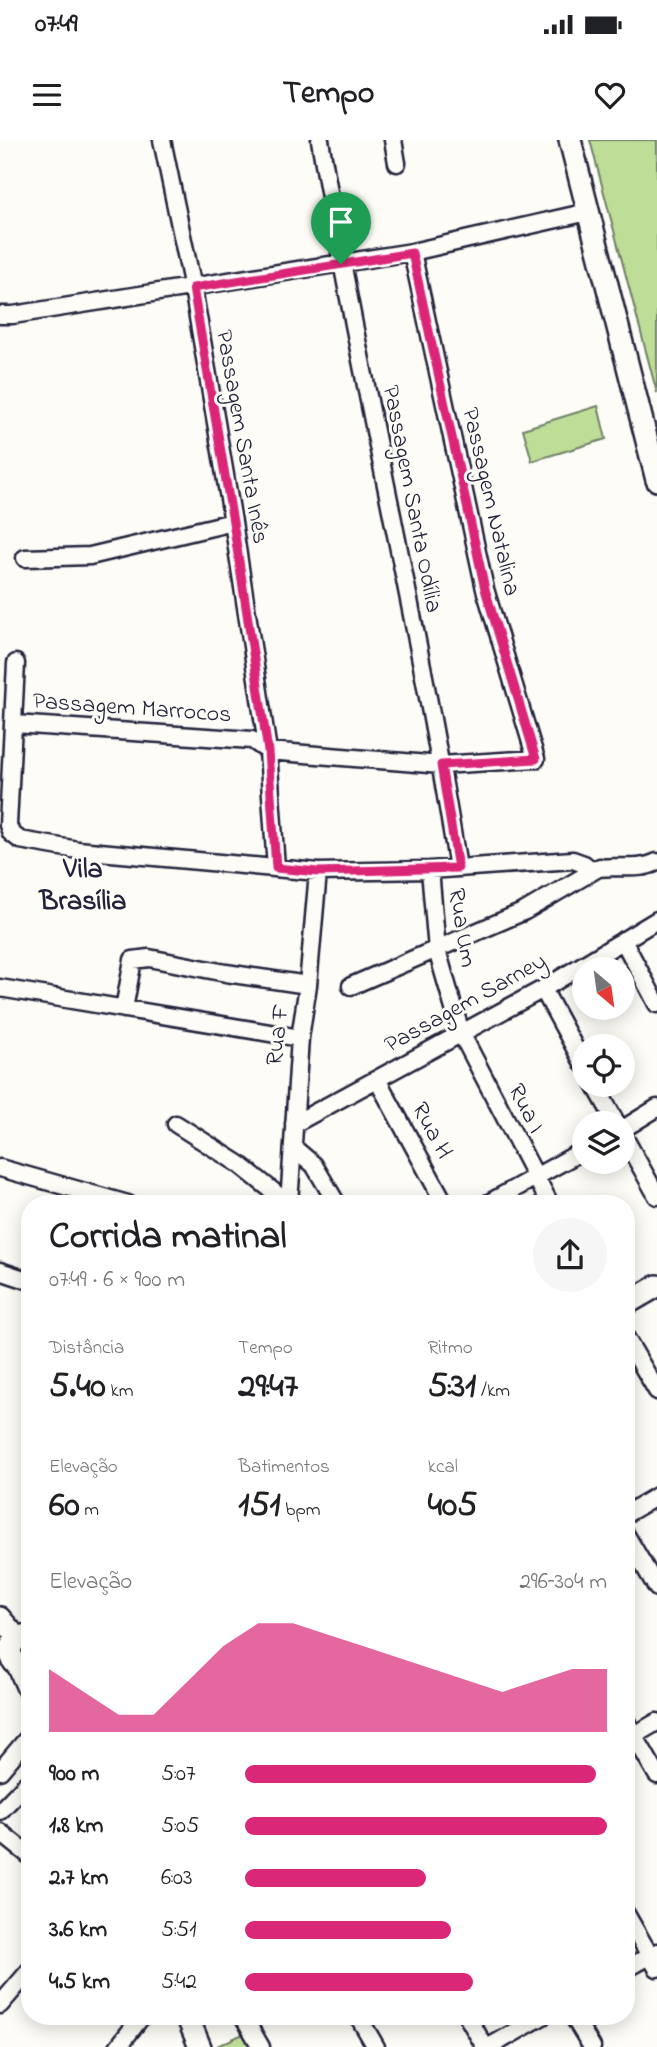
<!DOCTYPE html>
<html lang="pt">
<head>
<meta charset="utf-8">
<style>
  :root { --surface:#fff; --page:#f6f6f6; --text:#202124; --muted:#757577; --accent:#db2777 }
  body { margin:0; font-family:"Indie Flower",sans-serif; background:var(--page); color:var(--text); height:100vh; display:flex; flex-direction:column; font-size:26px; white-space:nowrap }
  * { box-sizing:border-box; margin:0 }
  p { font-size:23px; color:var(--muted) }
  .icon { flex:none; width:38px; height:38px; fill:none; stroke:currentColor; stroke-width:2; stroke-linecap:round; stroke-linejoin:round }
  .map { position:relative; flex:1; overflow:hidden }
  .details { position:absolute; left:21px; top:1055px; width:614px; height:830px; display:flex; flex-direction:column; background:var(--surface); border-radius:28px; box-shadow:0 4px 18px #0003 }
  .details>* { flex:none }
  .needle { width:46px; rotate:151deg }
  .buttons { position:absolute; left:572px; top:817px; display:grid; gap:14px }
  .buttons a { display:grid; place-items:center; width:63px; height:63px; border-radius:50%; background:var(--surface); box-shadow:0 4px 18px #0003; font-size:35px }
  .pin { position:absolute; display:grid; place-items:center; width:60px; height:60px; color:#fff; margin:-72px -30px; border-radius:50% 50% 50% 0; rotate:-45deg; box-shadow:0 0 7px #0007 }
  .pin .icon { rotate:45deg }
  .round { display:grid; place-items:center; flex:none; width:74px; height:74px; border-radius:37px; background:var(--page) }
  .head { display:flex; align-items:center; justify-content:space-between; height:119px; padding:0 28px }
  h1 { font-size:38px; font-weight:700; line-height:52px }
  .figures { display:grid; grid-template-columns:repeat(3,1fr); gap:10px; height:119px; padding:7px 28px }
  .figures div { display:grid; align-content:center }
  .figures b { font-size:35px; font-weight:700 }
  .figures small { font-size:19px; font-weight:400 }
  .figures p { font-size:19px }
  .chart { height:196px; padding:14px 28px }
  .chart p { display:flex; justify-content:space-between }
  .chart svg { width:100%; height:126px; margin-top:7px; fill:var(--accent); opacity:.7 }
  ul { padding:0 28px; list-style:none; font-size:23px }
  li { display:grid; grid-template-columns:112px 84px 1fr; align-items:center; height:52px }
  li i { height:18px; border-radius:9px; background:var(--accent) }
  .status { display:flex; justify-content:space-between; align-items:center; height:49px; padding:0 35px; background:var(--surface); direction:ltr }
  .status svg { height:19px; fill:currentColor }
  header { display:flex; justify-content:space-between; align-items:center; height:91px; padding:0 28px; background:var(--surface); font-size:32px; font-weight:700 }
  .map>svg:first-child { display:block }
  .green { fill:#bede97; stroke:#708069; stroke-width:2 }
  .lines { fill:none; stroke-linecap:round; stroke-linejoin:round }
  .minor-casing { stroke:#22223b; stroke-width:21 }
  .tertiary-casing { stroke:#22223b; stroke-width:24 }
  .secondary-casing { stroke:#22223b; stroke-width:26 }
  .minor { stroke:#fdfcf7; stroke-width:16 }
  .tertiary { stroke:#fdfcf7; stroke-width:19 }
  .secondary { stroke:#fdfcf7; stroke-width:21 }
  .route-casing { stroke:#fff; stroke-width:14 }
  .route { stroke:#db2777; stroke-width:9 }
  .labels { text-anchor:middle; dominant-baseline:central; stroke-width:6; stroke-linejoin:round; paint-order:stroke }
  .street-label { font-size:24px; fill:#22223b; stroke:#fdfcf7 }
  .quarter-label { font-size:28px; font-weight:bold; fill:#22223b; stroke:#fdfcf7 }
</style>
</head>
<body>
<div class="status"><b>07:49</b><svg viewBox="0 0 49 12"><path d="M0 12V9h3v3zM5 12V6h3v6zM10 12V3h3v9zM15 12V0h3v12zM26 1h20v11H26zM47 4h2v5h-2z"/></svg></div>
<header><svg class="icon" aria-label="menu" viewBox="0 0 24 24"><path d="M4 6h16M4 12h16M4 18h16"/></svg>Tempo<svg class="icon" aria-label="heart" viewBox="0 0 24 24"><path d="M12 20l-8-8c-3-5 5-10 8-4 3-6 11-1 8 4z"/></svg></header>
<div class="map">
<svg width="657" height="1907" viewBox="0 0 657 1907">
  <rect width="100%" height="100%" fill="#fdfcf7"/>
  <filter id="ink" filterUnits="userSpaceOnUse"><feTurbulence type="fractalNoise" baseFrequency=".0143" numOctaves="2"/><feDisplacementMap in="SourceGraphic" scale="14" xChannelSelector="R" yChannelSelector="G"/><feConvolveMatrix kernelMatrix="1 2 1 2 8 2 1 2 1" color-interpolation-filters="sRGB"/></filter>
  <g filter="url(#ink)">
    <!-- green -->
    <path class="green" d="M 590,0 L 657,0 L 657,253 Z
      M 598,266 L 606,299 L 532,321 L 523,289 Z
      M 245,1893 L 253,1907 L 215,1907 Z"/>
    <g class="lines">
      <!-- minor casing -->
      <g class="minor-casing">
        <path id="minor" d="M 162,0 L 193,148 L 233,382 L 268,611 L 276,728
          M 320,0 C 361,244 419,484 458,728
          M 393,0 L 397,23
          M 0,175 L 13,175 L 412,112 L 588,72
          M 25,418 L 90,416 L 233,382
          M 16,523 L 8,685 L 11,693 L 20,700 L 78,710 L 318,732 L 430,730 L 573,720 L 584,724 L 590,729 C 612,724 637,732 657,722
          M 14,584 L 252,600 L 268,611 L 441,625 L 536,619 L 485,449 L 412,112
          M 430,730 L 437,810 L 461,893 L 550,1064
          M 623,800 L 657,864
          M 351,846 L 525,771 L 600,727
          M 0,848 L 300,898
          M 543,849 L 584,925
          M 124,869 L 133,820 L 149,818 L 226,833 L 308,845
          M 377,939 L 445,1064
          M 595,945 L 617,984
          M 176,984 L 239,1024 L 289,1064
          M 294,984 L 543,849 L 657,780
          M 623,989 L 657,968
          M 623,995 L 657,1056
          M 294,1008 L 314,1025 L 337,1064
          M 0,1028 L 128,1064
          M 289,1064 L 300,898 L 308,845 L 318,732
          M 487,1064 L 584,1010
          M 0,1131 L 30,1141
          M 626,1198 L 657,1251
          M 626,1374 L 657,1356
          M 626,1395 L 657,1448
          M 626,1581 L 657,1635
          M 626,1600 L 657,1582
          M 0,1631 L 27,1599 L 30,1602
          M 0,1671 L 30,1640
          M 0,1692 L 30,1716
          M 626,1774 L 657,1828
          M 626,1829 L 657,1812
          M 0,1865 L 30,1830
          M 243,1876 L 261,1907
          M 358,1876 L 376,1907
          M 467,1876 L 485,1907
          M 573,1876 L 592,1907
          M 118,1907 L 142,1876
          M 489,1907 L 543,1876"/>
      </g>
      <!-- tertiary casing -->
      <g class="tertiary-casing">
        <path id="tertiary" d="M 0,1477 L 18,1498"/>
      </g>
      <!-- secondary casing -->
      <g class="secondary-casing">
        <path id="secondary" d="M 570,0 L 657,340
          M 626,1164 L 657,1146
          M 30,1497 L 22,1496 L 15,1500 L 9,1510 L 14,1522 L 22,1526 L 30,1525
          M 18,1525 L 30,1553
          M 187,1876 L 200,1907"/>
      </g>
      <!-- minor -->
      <use href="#minor" class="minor"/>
      <!-- tertiary -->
      <use href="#tertiary" class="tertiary"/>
      <!-- secondary -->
      <use href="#secondary" class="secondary"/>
    </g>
  </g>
  <g class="lines" filter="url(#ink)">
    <!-- route casing -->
    <g class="route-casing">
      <path id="route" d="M 412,113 L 485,449 L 536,619 L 441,625 L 458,728 L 318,732 L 276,728 L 268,611 L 233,382 L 193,148 Z"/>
    </g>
    <!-- route -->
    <use href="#route" class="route"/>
  </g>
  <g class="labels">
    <!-- street labels -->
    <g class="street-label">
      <text transform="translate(241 297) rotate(80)">Passagem Santa Inês</text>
      <text transform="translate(411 359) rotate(79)">Passagem Santa Odília</text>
      <text transform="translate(490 362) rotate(77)">Passagem Natalina</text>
      <text transform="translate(132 569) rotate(4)">Passagem Marrocos</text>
      <text transform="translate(461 788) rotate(81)">Rua Um</text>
      <text transform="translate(466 864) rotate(-29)">Passagem Sarney</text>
      <text transform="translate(279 895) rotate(-83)">Rua F</text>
      <text transform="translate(525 969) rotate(63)">Rua I</text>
      <text transform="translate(431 991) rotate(62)">Rua H</text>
    </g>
    <!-- quarter labels -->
    <g class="quarter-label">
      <text x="83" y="730">Vila<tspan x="83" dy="32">Brasília</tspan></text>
    </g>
  </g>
</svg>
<div class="buttons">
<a><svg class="needle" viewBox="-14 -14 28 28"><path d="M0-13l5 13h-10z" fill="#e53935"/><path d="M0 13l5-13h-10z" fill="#757577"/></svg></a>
<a><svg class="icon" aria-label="locate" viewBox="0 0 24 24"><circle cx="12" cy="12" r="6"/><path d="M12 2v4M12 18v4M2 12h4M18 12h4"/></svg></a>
<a><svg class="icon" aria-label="layers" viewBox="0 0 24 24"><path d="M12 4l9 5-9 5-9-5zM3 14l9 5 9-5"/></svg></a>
</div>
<div class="pin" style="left:341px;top:124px;background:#1e9e55"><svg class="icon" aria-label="arrive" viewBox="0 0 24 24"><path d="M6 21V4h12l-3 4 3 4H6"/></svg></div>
<section class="details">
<div class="head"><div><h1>Corrida matinal</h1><p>07:49 · 6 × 900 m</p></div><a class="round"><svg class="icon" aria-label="share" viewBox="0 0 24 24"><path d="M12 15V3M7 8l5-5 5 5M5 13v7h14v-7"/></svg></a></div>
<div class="figures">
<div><p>Distância</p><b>5.40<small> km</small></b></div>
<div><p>Tempo</p><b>29:47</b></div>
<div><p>Ritmo</p><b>5:31<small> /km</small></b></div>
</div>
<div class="figures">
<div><p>Elevação</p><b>60<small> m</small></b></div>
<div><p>Batimentos</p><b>151<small> bpm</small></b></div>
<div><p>kcal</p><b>405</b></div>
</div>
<div class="chart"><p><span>Elevação</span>296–304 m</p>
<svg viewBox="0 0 160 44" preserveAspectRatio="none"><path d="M0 44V22L10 30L20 38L30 38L40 26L50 14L60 6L70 6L80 10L90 14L100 18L110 22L120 26L130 30L140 26L150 22L160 22V44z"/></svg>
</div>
<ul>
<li><b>900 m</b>5:07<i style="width:97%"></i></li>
<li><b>1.8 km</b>5:05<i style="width:100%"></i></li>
<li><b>2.7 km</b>6:03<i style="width:50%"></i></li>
<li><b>3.6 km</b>5:51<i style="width:57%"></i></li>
<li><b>4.5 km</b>5:42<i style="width:63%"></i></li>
</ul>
</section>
</div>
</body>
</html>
